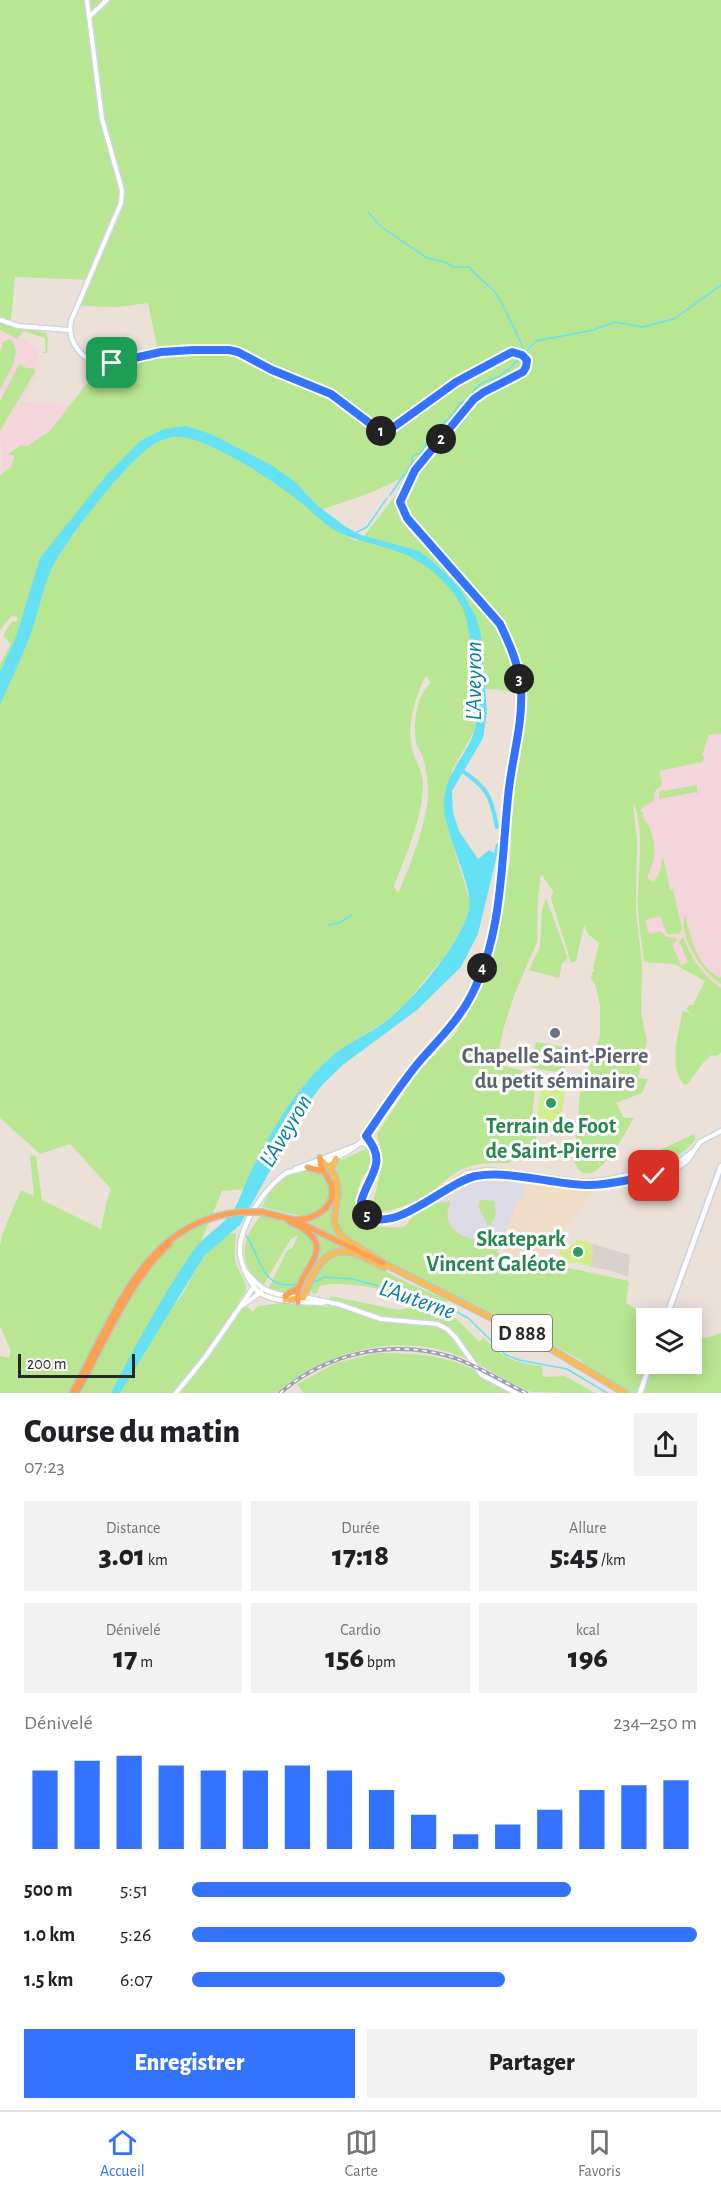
<!DOCTYPE html>
<html lang="fr">
<head>
<meta charset="utf-8">
<style>
  :root { --surface:#fff; --page:#f2f2f2; --text:#202124; --muted:#757577; --line:#e0e0e0; --accent:#3373ff }
  body { margin:0; font-family:"Alegreya Sans",sans-serif; background:var(--page); color:var(--text); height:100vh; display:flex; flex-direction:column; font-size:22px; white-space:nowrap }
  * { box-sizing:border-box; margin:0 }
  p { font-size:20px; color:var(--muted) }
  .icon { flex:none; width:33px; height:33px; fill:none; stroke:currentColor; stroke-width:2; stroke-linecap:round; stroke-linejoin:round }
  .map { position:relative; height:1393px; overflow:hidden }
  .details { display:flex; flex-direction:column; background:var(--surface); flex:1 }
  .details>* { flex:none }
  .buttons { position:absolute; left:636px; top:1308px; display:grid; gap:12px }
  .buttons a { display:grid; place-items:center; width:66px; height:66px; border-radius:0px; background:var(--surface); box-shadow:0 3px 15px #0003; font-size:30px }
  .scale { position:absolute; left:18px; bottom:15px; width:117px; box-sizing:border-box; padding-left:6px; border:3px solid #282828; border-top:0; font-size:16px; line-height:21px; white-space:nowrap; color:#282828; -webkit-text-stroke:4px #fff; paint-order:stroke }
  .pin { position:absolute; display:grid; place-items:center; width:51px; height:51px; color:#fff; margin:-26px; border-radius:12px; box-shadow:0 3px 9px #0006 }
  .km { position:absolute; width:30px; height:30px; margin:-15px; border-radius:50%; background:#222; color:#fff; font-size:16px; line-height:30px; text-align:center }
  .round { display:grid; place-items:center; flex:none; width:63px; height:63px; border-radius:0px; background:var(--page) }
  .overview { display:flex; align-items:center; justify-content:space-between; height:102px; padding:0 24px }
  h1 { font-size:33px; font-weight:800; line-height:45px }
  .metrics { display:grid; grid-template-columns:repeat(3,1fr); gap:9px; height:102px; padding:6px 24px }
  .metrics div { display:grid; align-content:center; border-radius:0px; background:var(--page); text-align:center }
  .metrics b { font-size:30px; font-weight:800 }
  .metrics small { font-size:16px; font-weight:400 }
  .metrics p { font-size:16px }
  .chart { height:168px; padding:12px 24px }
  .chart p { display:flex; justify-content:space-between }
  .chart svg { width:100%; height:108px; margin-top:6px; stroke:var(--accent); stroke-width:6 }
  .primary-button { display:flex; gap:12px; margin-top:auto; padding:12px 24px }
  .primary-button a { flex:1; height:69px; border-radius:0px; background:var(--accent); color:#fff; font-size:24px; font-weight:800; line-height:69px; text-align:center }
  .primary-button a+a { background:var(--page); color:var(--text) }
  ul { padding:0 24px; list-style:none; font-size:20px }
  li { display:grid; grid-template-columns:96px 72px 1fr; align-items:center; height:45px }
  li i { height:15px; border-radius:8px; background:var(--accent) }
  .tab-bar { display:flex; justify-content:space-around; align-items:center; height:84px; border-top:2px solid var(--line); background:var(--surface); font-size:16px; color:var(--muted) }
  .tab-bar a { display:grid; justify-items:center; gap:3px }
  .tab-bar .current { color:var(--accent) }
  .map>svg:first-child { display:block }
  .industrial { fill:#dcdae4 }
  .education { fill:#efddc7 }
  .medical { fill:#f4d5db }
  .green { fill:#b9e692; fill-rule:evenodd }
  .pitch { fill:#d1ee8d }
  .plaza { fill:#d7d1cc }
  .water { fill:#65e1f5 }
  .lines { fill:none; stroke-linecap:round; stroke-linejoin:round }
  .stream { stroke:#65e1f5; stroke-width:1.5 }
  .canal { stroke:#65e1f5; stroke-width:4 }
  .tertiary-casing { stroke:#ced5e3; stroke-width:7 }
  .secondary-casing { stroke:#ced5e3; stroke-width:8 }
  .primary-casing { stroke:#c3c3c3; stroke-width:8 }
  .trunk-casing { stroke:#c3c3c3; stroke-width:8 }
  .tertiary { stroke:#fff; stroke-width:4 }
  .secondary { stroke:#fff; stroke-width:4.5 }
  .primary { stroke:#f8bc52; stroke-width:5 }
  .trunk { stroke:#fca152; stroke-width:5 }
  .rail-casing { stroke:#9ca2b4; stroke-width:4 }
  .rail { stroke:#fff; stroke-width:1.5; stroke-dasharray:4.5; stroke-linecap:butt }
  .trunk-bridge-casing { stroke:#c3c3c3; stroke-width:8; stroke-linecap:butt }
  .trunk-bridge { stroke:#fca152; stroke-width:5 }
  .route-casing { stroke:#fff; stroke-width:12 }
  .route { stroke:#3373ff; stroke-width:8 }
  .worship-dot { fill:#6b7280; stroke:#fff; stroke-width:2 }
  .leisure-dot { fill:#2e9e5b; stroke:#fff; stroke-width:2 }
  .labels { text-anchor:middle; dominant-baseline:central; stroke-width:6; stroke-linejoin:round; paint-order:stroke }
  .shield { fill:#fff; stroke:#686868; stroke-width:1.5 }
  .shield-label { font-size:21px; font-weight:bold; fill:#282828 }
  .worship-label { font-size:22px; font-weight:bold; fill:#5b616d; stroke:#fff }
  .leisure-label { font-size:22px; font-weight:bold; fill:#27864d; stroke:#fff }
  .water-label { font-size:24px; font-style:italic; fill:#067e9f; stroke:#fff }
</style>
</head>
<body>
<div class="map">
<svg width="721" height="1393" viewBox="0 0 721 1393">
  <rect width="100%" height="100%" fill="#ece1d9"/>
  <!-- industrial -->
  <path class="industrial" d="M 479,1179 L 505,1179 L 532,1187 L 495,1248 L 430,1233 L 406,1225 L 415,1213 L 460,1186 Z"/>
  <!-- education -->
  <path class="education" d="M 531,1182 L 574,1188 L 594,1188 L 596,1191 L 587,1199 L 539,1264 L 534,1267 L 526,1265 L 515,1258 L 503,1251 L 500,1245 L 518,1200 L 522,1200 L 526,1186 Z"/>
  <!-- medical -->
  <path class="medical" d="M 0,323 L 38,349 L 37,365 L 42,366 L 22,402 L 70,405 L 50,431 L 26,446 L 8,454 L 14,455 L 11,467 L 1,475 Z
    M 657,721 L 721,729 L 721,1052 L 719,1055 L 713,1056 L 690,1010 L 705,980 L 674,964 L 644,962 L 638,912 L 639,839 L 634,802 Z"/>
  <!-- green -->
  <path class="green" d="M 0,0 L 721,0 L 721,734 L 709,735 L 702,755 L 705,757 L 702,762 L 659,771 L 662,785 L 654,792 L 654,800 L 647,805 L 646,804 L 640,810 L 644,814 L 642,816 C 657,836 658,856 647,878 L 654,882 L 661,869 L 662,859 L 664,860 L 670,890 L 673,890 L 682,929 L 679,934 L 667,934 L 660,916 L 645,920 L 649,934 L 661,931 L 666,937 L 677,938 L 676,942 L 672,944 L 681,966 L 688,962 L 679,941 L 683,937 C 692,959 701,974 721,988 L 721,1052 L 719,1055 L 713,1056 L 704,1039 L 712,1055 L 703,1063 L 687,1085 L 683,1084 C 669,1065 678,1035 682,1014 L 683,1011 L 687,1012 L 693,1016 L 686,1009 L 689,1005 L 693,1005 L 705,981 L 674,964 L 644,962 C 642,945 639,928 638,910 C 636,880 647,829 633,803 L 637,839 L 636,912 L 642,963 L 641,1013 L 647,1042 L 638,1078 L 648,1079 L 642,1093 L 616,1103 L 624,1118 L 634,1118 C 625,1132 591,1202 574,1161 L 580,1091 L 600,1036 L 600,1006 L 596,987 L 591,978 L 592,972 L 595,971 L 593,969 L 599,943 L 588,934 L 584,925 L 576,961 L 571,963 L 551,898 L 553,891 L 541,874 L 538,896 L 537,942 L 515,993 L 503,1030 L 499,1050 L 504,1066 L 521,1070 L 535,1092 L 531,1125 L 539,1127 C 533,1152 532,1139 518,1151 C 514,1155 513,1159 509,1163 C 492,1163 475,1162 459,1171 C 447,1177 438,1188 426,1196 C 414,1203 387,1213 373,1213 L 372,1208 L 383,1160 L 377,1134 L 418,1072 L 454,1035 L 471,1009 L 487,965 L 501,911 L 510,861 L 512,812 L 511,800 L 519,750 L 524,695 L 496,689 L 475,690 L 475,730 L 452,770 L 446,822 L 471,905 L 462,928 L 445,956 L 406,1003 L 383,1023 L 337,1052 L 248,1178 L 243,1189 L 222,1191 L 175,1304 C 192,1285 204,1236 236,1233 C 236,1243 233,1254 236,1264 C 241,1277 254,1288 239,1300 L 253,1312 L 258,1306 L 283,1303 L 328,1307 L 330,1296 L 399,1310 L 415,1306 L 447,1313 L 458,1320 L 479,1342 L 484,1338 C 505,1359 513,1362 542,1366 L 543,1377 L 565,1376 L 595,1393 C 580,1393 543,1393 531,1392 C 505,1382 483,1364 457,1355 C 393,1332 327,1352 276,1393 L 0,1393 L 0,1356 L 9,1358 L 11,1351 L 0,1326 L 0,1246 L 3,1232 L 21,1190 L 34,1196 L 30,1156 L 33,1155 L 36,1157 L 42,1200 L 101,1229 L 107,1200 L 111,1189 L 70,1144 L 40,1154 L 0,1118 L 0,664 L 11,644 L 3,636 L 12,621 L 16,622 L 18,618 L 12,615 L 0,630 L 0,475 L 11,467 L 14,456 L 8,454 L 21,445 L 27,446 L 50,431 L 84,387 L 111,362 L 158,351 L 148,303 L 118,307 L 81,306 L 92,280 L 15,277 L 11,321 L 0,316 ZM 413,473 L 364,536 L 356,541 L 328,526 L 323,509 L 370,493 ZM 426,676 L 431,683 C 416,695 413,725 416,743 C 417,747 420,751 422,755 C 426,766 428,780 428,792 C 429,816 409,870 398,893 L 394,886 C 406,855 423,817 423,783 C 423,771 414,760 412,748 C 407,725 415,696 426,676 Z
    M 0,323 L 46,333 L 48,338 L 47,353 L 42,353 L 46,351 L 45,338 L 24,331 L 17,339 L 0,330 Z
    M 10,339 C 25,352 7,375 0,389 L 0,351 L 3,344 L 1,343 Z
    M 20,363 L 26,368 L 33,368 L 36,370 L 0,431 L 0,401 Z
    M 696,782 L 698,795 L 696,792 L 659,799 L 659,794 L 662,790 L 665,791 L 696,785 Z
    M 546,898 L 568,958 L 562,964 L 559,978 L 529,970 L 540,947 L 542,910 Z
    M 685,915 C 691,938 696,966 720,978 L 721,976 L 721,984 C 703,973 677,936 685,915 Z
    M 536,1042 L 569,1048 L 564,1072 L 549,1071 L 531,1067 Z
    M 694,1134 L 696,1139 C 684,1154 664,1169 644,1160 L 658,1151 Z
    M 363,1150 L 367,1150 C 377,1163 369,1167 363,1177 C 359,1184 357,1194 355,1202 C 356,1206 358,1212 360,1216 C 369,1228 392,1229 406,1226 C 415,1211 433,1201 451,1202 C 437,1228 467,1244 491,1239 L 501,1257 L 511,1259 L 533,1272 L 555,1265 L 629,1281 L 626,1303 L 650,1318 L 646,1318 L 646,1364 L 692,1364 L 692,1335 L 706,1338 L 721,1333 L 721,1393 L 630,1393 L 586,1366 L 581,1360 L 485,1310 L 400,1269 L 350,1240 L 342,1232 L 338,1222 L 342,1195 L 336,1172 L 337,1162 Z
    M 322,1165 L 332,1176 L 336,1196 L 333,1211 L 342,1240 L 305,1221 C 323,1217 327,1208 333,1191 Z
    M 310,1169 C 333,1176 335,1195 320,1212 L 318,1210 L 304,1217 L 262,1207 C 271,1186 285,1172 310,1169 Z
    M 480,1200 L 496,1201 L 494,1202 L 496,1215 L 491,1223 L 493,1226 L 489,1228 L 478,1206 Z
    M 261,1215 C 283,1217 310,1228 315,1251 L 293,1292 L 282,1293 L 268,1289 L 287,1251 L 293,1247 L 298,1235 L 290,1240 L 263,1286 C 236,1263 241,1240 261,1215 Z
    M 311,1231 L 347,1248 C 317,1254 314,1270 300,1295 L 299,1292 C 309,1274 326,1250 311,1231 Z
    M 343,1253 L 359,1257 L 410,1284 L 448,1300 L 443,1309 C 408,1297 356,1278 320,1286 L 317,1293 L 313,1294 L 310,1288 C 318,1271 324,1257 343,1253 Z
    M 376,1353 C 408,1353 441,1354 470,1368 C 486,1375 501,1385 516,1393 L 303,1393 L 297,1384 L 336,1363 Z"/>
  <!-- pitch -->
  <path class="pitch" d="M 542,1080 L 566,1084 L 560,1126 L 536,1123 Z
    M 578,1239 L 593,1244 L 591,1267 L 578,1263 L 560,1263 L 558,1258 L 561,1255 L 558,1254 L 566,1243 L 569,1243 L 564,1253 Z"/>
  <!-- plaza -->
  <path class="plaza" d="M 593,1244 L 630,1255 L 628,1277 L 609,1270 L 591,1267 Z"/>
  <!-- water -->
  <path class="water" d="M 185,426 L 211,434 L 271,465 L 294,481 L 318,506 L 346,527 L 361,535 L 419,551 L 437,565 L 460,588 L 476,617 L 481,635 L 487,712 L 483,738 L 452,791 L 453,812 L 459,831 L 478,859 L 489,850 L 497,855 L 478,934 L 461,967 L 417,1010 L 344,1064 L 323,1084 L 306,1106 L 240,1225 L 204,1256 L 120,1393 L 111,1393 C 135,1346 161,1298 191,1254 C 203,1235 223,1227 235,1208 C 240,1198 243,1188 248,1178 C 260,1152 283,1110 301,1089 C 312,1075 327,1059 341,1049 C 355,1040 369,1033 382,1024 C 413,1001 458,947 469,910 C 475,888 442,831 444,802 C 446,770 468,755 475,729 C 479,712 471,624 463,609 C 451,584 425,561 399,552 C 375,543 353,541 331,528 C 320,521 311,510 300,502 C 276,482 212,440 181,437 C 172,436 159,440 151,446 C 125,464 64,541 51,570 C 43,588 40,606 34,624 C 25,652 11,679 0,705 L 0,672 L 16,637 L 40,558 L 105,477 L 140,441 L 164,429 Z"/>
  <g class="lines">
    <!-- stream -->
    <path class="stream" d="M 368,212 L 380,226 L 427,258 L 445,262 L 454,267 L 469,267 C 476,276 485,282 493,290 C 500,296 519,339 524,350
      M 390,495 L 412,463 L 412,457 L 416,454 L 420,454 L 433,432 L 453,414 L 460,403 L 468,400 L 474,390 L 482,383 L 500,376 L 509,369 L 536,341 L 593,330 L 615,322 L 643,327 L 674,319 L 721,285
      M 357,532 L 367,527 L 387,498
      M 328,925 L 339,923 L 352,915
      M 245,1234 C 262,1257 259,1291 299,1284
      M 314,1282 L 325,1277 L 352,1279 L 411,1294 L 448,1307 L 468,1318 L 506,1355 L 519,1360 L 567,1369 L 607,1393"/>
    <!-- canal -->
    <path class="canal" d="M 461,770 C 488,788 491,796 497,827
      M 496,853 L 498,845"/>
    <!-- tertiary casing -->
    <g class="tertiary-casing">
      <path id="tertiary" d="M 87,0 L 102,119 L 122,190 L 121,203 L 71,321 C 69,333 71,341 79,351 C 99,376 134,357 160,353 C 182,349 207,348 229,350 C 245,352 259,365 274,371 C 293,379 316,383 333,395 C 349,406 363,423 380,431 L 395,426 L 456,382 L 482,368 L 512,353 L 522,355 L 527,364 C 518,382 489,387 474,399 L 405,481 C 389,516 413,531 437,553
        M 90,16 L 107,0
        M 0,320 L 18,326 L 69,330
        M 413,474 L 400,502 L 407,518 L 429,543
        M 366,1136 L 377,1153 L 376,1160 L 361,1202 L 367,1216 L 379,1220 L 414,1210 L 461,1182 L 476,1176 L 500,1176 L 589,1185 L 654,1176 L 680,1166 L 687,1161 L 700,1142 L 721,1131
        M 361,1142 L 369,1147 L 375,1157
        M 295,1169 L 355,1146
        M 286,1173 C 312,1166 341,1160 361,1142 C 378,1127 391,1099 405,1080 C 423,1056 447,1035 463,1010 C 504,945 501,863 509,790 C 513,748 527,707 517,664 C 506,618 466,586 436,551
        M 651,1175 L 652,1185
        M 444,1190 L 465,1174 L 487,1170 L 583,1182 L 606,1180 L 663,1167 L 680,1161 L 692,1152
        M 244,1269 C 261,1291 269,1294 296,1297
        M 304,1297 L 338,1304 L 381,1319 L 437,1324 L 447,1329 L 455,1337 L 482,1375 L 516,1393
        M 287,1301 C 263,1298 254,1293 245,1271 C 242,1263 239,1257 240,1248 C 241,1223 267,1184 288,1172
        M 297,1302 L 323,1303
        M 243,1305 L 261,1292
        M 176,1393 L 206,1356 L 253,1288"/>
    </g>
    <!-- secondary casing -->
    <g class="secondary-casing">
      <path id="secondary" d="M 666,1318 L 721,1166
        M 640,1393 L 650,1364"/>
    </g>
    <!-- primary casing -->
    <g class="primary-casing">
      <path id="primary" d="M 320,1159 L 331,1169 L 335,1176 L 338,1193 L 334,1221 L 338,1231 L 344,1238 L 383,1263 L 541,1343 L 625,1393
        M 331,1169 L 336,1158
        M 285,1300 L 304,1297 C 311,1275 325,1243 354,1253 C 364,1256 374,1263 384,1267"/>
    </g>
    <!-- trunk casing -->
    <g class="trunk-casing">
      <path id="trunk" d="M 307,1167 L 322,1171
        M 262,1212 L 294,1220 L 383,1263
        M 296,1220 C 315,1219 338,1207 331,1184 C 328,1174 319,1170 320,1158
        M 289,1221 C 349,1248 292,1269 298,1302
        M 285,1296 L 298,1288
        M 72,1393 C 114,1319 143,1220 241,1212
        M 76,1393 C 104,1345 128,1281 169,1244"/>
    </g>
    <!-- tertiary -->
    <use href="#tertiary" class="tertiary"/>
    <!-- secondary -->
    <use href="#secondary" class="secondary"/>
    <!-- primary -->
    <use href="#primary" class="primary"/>
    <!-- trunk -->
    <use href="#trunk" class="trunk"/>
    <!-- rail casing -->
    <g class="rail-casing">
      <path id="rail" d="M 280,1393 C 328,1352 394,1338 455,1358 C 479,1367 502,1381 526,1393"/>
    </g>
    <!-- rail -->
    <use href="#rail" class="rail"/>
    <!-- trunk-bridge casing -->
    <g class="trunk-bridge-casing">
      <path id="trunk-bridge" d="M 241,1212 L 262,1212"/>
    </g>
    <!-- trunk-bridge -->
    <use href="#trunk-bridge" class="trunk-bridge"/>
  </g>
  <g class="lines">
    <!-- route casing -->
    <g class="route-casing">
      <path id="route" d="M 112,363 L 161,352 L 193,350 L 229,350 L 238,352 L 272,370 L 331,394 L 380,431 L 395,426 L 456,382 L 512,352 L 522,355 L 527,360 L 526,367 L 523,372 L 484,392 L 474,399 L 415,470 L 400,502 L 407,518 L 500,624 C 510,645 519,665 521,689 C 523,722 513,755 509,788 C 501,856 504,931 472,994 C 459,1020 438,1040 419,1062 C 400,1085 383,1111 366,1136 C 389,1164 368,1175 361,1202 L 367,1216 C 398,1233 446,1182 476,1176 C 510,1170 551,1184 586,1185 C 608,1186 632,1178 654,1176"/>
    </g>
    <!-- route -->
    <use href="#route" class="route"/>
  </g>
  <!-- markers -->
  <circle class="worship-dot" cx="555" cy="1033" r="6"/>
  <g class="leisure-dot">
    <circle cx="551" cy="1103" r="6"/>
    <circle cx="578" cy="1252" r="6"/>
  </g>
  <g class="labels">
    <!-- shield labels -->
    <rect class="shield" x="492" y="1315" width="60" height="36" rx="4.5"/>
    <g class="shield-label">
      <text x="522" y="1333">D 888</text>
    </g>
    <!-- worship labels -->
    <g class="worship-label">
      <text x="555" y="1056">Chapelle Saint-Pierre<tspan x="555" dy="25">du petit séminaire</tspan></text>
    </g>
    <!-- leisure labels -->
    <g class="leisure-label">
      <text x="551" y="1126">Terrain de Foot<tspan x="551" dy="25">de Saint-Pierre</tspan></text>
      <text x="566" y="1239" text-anchor="end">Skatepark<tspan x="566" dy="25">Vincent Galéote</tspan></text>
    </g>
    <!-- water labels -->
    <g class="water-label">
      <text transform="translate(474 681) rotate(-90)">L'Aveyron</text>
      <text transform="translate(286 1131) rotate(-59)">L'Aveyron</text>
      <text transform="translate(417 1300) rotate(19)">L'Auterne</text>
    </g>
  </g>
</svg>
<div class="buttons">
<a><svg class="icon" aria-label="layers" viewBox="0 0 24 24"><path d="M12 4l9 5-9 5-9-5zM3 14l9 5 9-5"/></svg></a>
</div>
<div class="scale">200 m</div>
<div class="pin" style="left:112px;top:363px;background:#1e9e55"><svg class="icon" aria-label="arrive" viewBox="0 0 24 24"><path d="M6 21V4h12l-3 4 3 4H6"/></svg></div>
<div class="pin" style="left:654px;top:1176px;background:#d93025"><svg class="icon" aria-label="check" viewBox="0 0 24 24"><path d="M5 12l5 5 9-10"/></svg></div>
<b class="km" style="left:381px;top:431px">1</b>
<b class="km" style="left:441px;top:439px">2</b>
<b class="km" style="left:519px;top:679px">3</b>
<b class="km" style="left:482px;top:968px">4</b>
<b class="km" style="left:367px;top:1215px">5</b>
</div>
<section class="details">
<div class="overview"><div><h1>Course du matin</h1><p>07:23</p></div><a class="round"><svg class="icon" aria-label="share" viewBox="0 0 24 24"><path d="M12 15V3M7 8l5-5 5 5M5 13v7h14v-7"/></svg></a></div>
<div class="metrics">
<div><p>Distance</p><b>3.01<small> km</small></b></div>
<div><p>Durée</p><b>17:18</b></div>
<div><p>Allure</p><b>5:45<small> /km</small></b></div>
</div>
<div class="metrics">
<div><p>Dénivelé</p><b>17<small> m</small></b></div>
<div><p>Cardio</p><b>156<small> bpm</small></b></div>
<div><p>kcal</p><b>196</b></div>
</div>
<div class="chart"><p><span>Dénivelé</span>234–250 m</p>
<svg viewBox="0 0 160 44" preserveAspectRatio="none"><path d="M5 44V12M15 44V8M25 44V6M35 44V10M45 44V12M55 44V12M65 44V10M75 44V12M85 44V20M95 44V30M105 44V38M115 44V34M125 44V28M135 44V20M145 44V18M155 44V16"/></svg>
</div>
<ul>
<li><b>500 m</b>5:51<i style="width:75%"></i></li>
<li><b>1.0 km</b>5:26<i style="width:100%"></i></li>
<li><b>1.5 km</b>6:07<i style="width:62%"></i></li>
</ul>
<div class="primary-button"><a>Enregistrer</a><a>Partager</a></div>
</section>
<nav class="tab-bar">
<a class="current"><svg class="icon" aria-label="home" viewBox="0 0 24 24"><path d="M3 11l9-7 9 7M6 9v11h12V9"/></svg>Accueil</a>
<a><svg class="icon" aria-label="map" viewBox="0 0 24 24"><path d="M3 6l6-2 6 2 6-2v14l-6 2-6-2-6 2zM9 4v14M15 6v14"/></svg>Carte</a>
<a><svg class="icon" aria-label="saved" viewBox="0 0 24 24"><path d="M7 4h10v16l-5-4-5 4z"/></svg>Favoris</a>
</nav>
</body>
</html>
